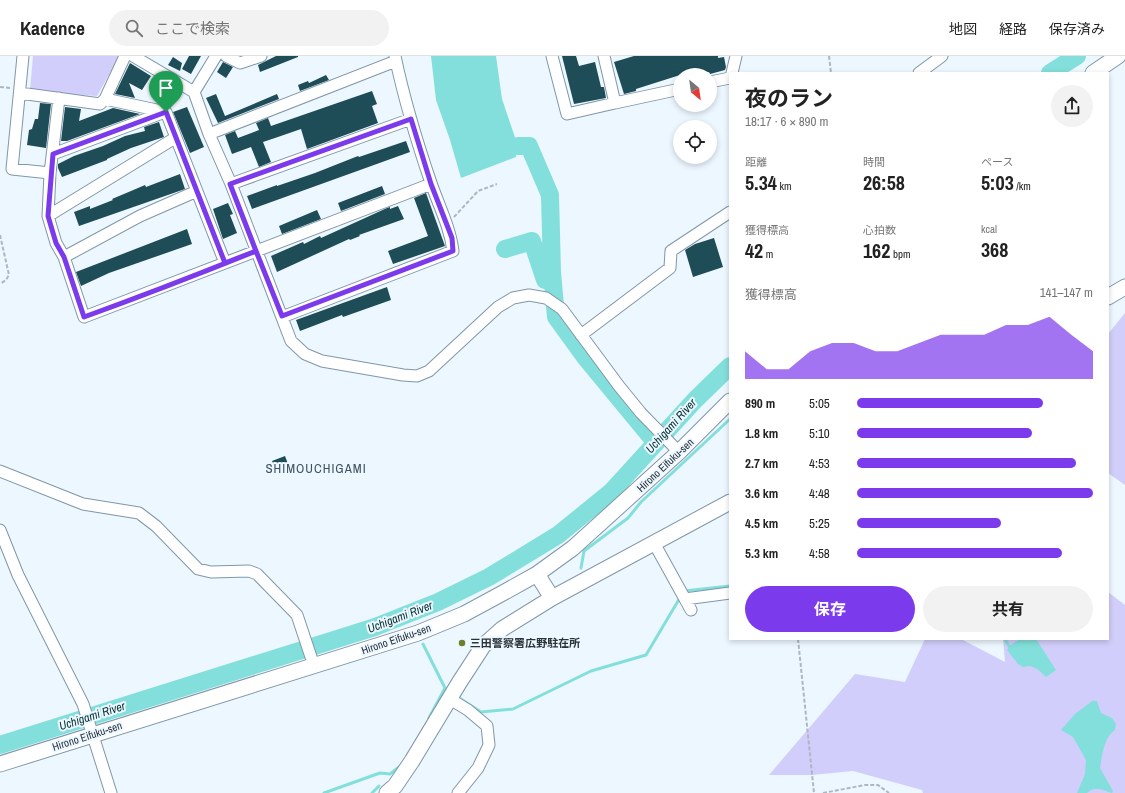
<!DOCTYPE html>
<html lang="ja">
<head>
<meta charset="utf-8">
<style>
  :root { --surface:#fff; --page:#f2f2f2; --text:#222; --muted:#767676; --line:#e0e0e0; --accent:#7c3aed }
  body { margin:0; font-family:"Archivo Narrow","Noto Sans JP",sans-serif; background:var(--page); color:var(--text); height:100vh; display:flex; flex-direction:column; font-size:15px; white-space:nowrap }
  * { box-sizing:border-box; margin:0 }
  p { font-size:13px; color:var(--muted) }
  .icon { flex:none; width:22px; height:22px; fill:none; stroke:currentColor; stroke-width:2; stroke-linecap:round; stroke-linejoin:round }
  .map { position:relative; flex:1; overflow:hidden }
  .drawer { position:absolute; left:729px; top:16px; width:380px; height:568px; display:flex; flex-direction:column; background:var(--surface); border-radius:0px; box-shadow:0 2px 6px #0003 }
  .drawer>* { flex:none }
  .needle { width:26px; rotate:151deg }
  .tools { position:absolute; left:673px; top:12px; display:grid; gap:8px }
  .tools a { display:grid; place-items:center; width:44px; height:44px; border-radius:50%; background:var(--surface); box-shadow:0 2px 6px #0003; font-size:20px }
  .pin { position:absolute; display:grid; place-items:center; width:34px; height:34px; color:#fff; margin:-41px -17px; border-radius:50% 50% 50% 0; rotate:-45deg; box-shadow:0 0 4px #0007 }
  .pin .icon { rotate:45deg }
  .round { display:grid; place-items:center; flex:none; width:42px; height:42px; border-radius:21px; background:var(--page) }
  .summary { display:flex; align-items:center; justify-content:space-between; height:68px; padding:0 16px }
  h1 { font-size:22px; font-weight:700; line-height:30px }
  .figures { display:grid; grid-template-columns:repeat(3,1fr); gap:6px; height:68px; padding:4px 16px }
  .figures div { display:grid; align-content:center }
  .figures b { font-size:20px; font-weight:700 }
  .figures small { font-size:11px; font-weight:400 }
  .figures p { font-size:11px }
  .chart { height:112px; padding:8px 16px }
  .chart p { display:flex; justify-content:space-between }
  .chart svg { width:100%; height:72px; margin-top:4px; fill:var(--accent); opacity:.7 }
  .button { display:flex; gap:8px; margin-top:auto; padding:8px 16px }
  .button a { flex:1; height:46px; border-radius:24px; background:var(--accent); color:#fff; font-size:16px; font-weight:700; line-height:46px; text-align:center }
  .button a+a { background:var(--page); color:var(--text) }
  ul { padding:0 16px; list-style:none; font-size:13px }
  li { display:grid; grid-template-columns:64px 48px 1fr; align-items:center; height:30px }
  li i { height:10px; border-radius:5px; background:var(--accent) }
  header { display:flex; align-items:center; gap:24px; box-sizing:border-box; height:56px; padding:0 20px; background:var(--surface); border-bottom:1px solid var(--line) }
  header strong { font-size:19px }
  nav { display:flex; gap:22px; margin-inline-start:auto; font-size:14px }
  .search { width:280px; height:36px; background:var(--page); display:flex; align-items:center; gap:10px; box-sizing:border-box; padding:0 14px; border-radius:22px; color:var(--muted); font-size:15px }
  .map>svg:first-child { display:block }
  .green { fill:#d2cefb }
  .water { fill:#83dfdb }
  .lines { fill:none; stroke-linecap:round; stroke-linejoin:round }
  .stream { stroke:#83dfdb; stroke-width:3 }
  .river { stroke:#83dfdb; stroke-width:18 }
  .building { fill:#1e4d58 }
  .street-casing { stroke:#8097a8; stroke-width:13 }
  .secondary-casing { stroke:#8097a8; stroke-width:17 }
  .path { stroke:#adb7bf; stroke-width:2; stroke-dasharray:4 2; stroke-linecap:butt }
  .street { stroke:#fff; stroke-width:11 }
  .secondary { stroke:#fff; stroke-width:15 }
  .route-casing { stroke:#fff; stroke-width:8 }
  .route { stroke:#7c3aed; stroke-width:5 }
  .poi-dot { fill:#6f7e2c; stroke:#edf7ff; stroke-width:1.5 }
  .labels { text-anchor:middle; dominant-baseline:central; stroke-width:4; stroke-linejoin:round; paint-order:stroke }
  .street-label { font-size:11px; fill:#2a333a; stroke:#edf7ff }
  .poi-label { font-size:11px; font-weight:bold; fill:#2a333a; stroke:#edf7ff; text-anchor:start }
  .water-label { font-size:12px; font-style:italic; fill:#043332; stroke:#edf7ff }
  .quarter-label { font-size:13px; letter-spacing:1px; fill:#3c5161; stroke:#edf7ff }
</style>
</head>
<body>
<header>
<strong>Kadence</strong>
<div class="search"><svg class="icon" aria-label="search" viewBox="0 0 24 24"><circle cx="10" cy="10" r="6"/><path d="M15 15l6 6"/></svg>ここで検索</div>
<nav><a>地図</a><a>経路</a><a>保存済み</a></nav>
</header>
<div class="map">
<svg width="1125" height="737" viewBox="0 0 1125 737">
  <rect width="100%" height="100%" fill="#edf7ff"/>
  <!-- green -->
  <path class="green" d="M 33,0 L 118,0 L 119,1 L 97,40 L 30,35 Z
    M 1125,257 L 1125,429 L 1108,417 L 1108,278 Z
    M 1108,536 L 1125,549 L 1125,737 L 923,737 L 922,734 L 853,715 L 812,719 L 769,719 L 855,618 L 905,626 L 925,583 L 961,583 L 1005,606 L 1003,583 L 1108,583 Z"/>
  <!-- water -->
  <path class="water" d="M 431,0 L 496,0 L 502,43 L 518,90 L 516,101 L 461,122 L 450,84 L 436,44 Z
    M 1020,583 L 1036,583 L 1056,614 L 1046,621 C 1038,614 1035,608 1023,611 L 1018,608 L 1007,594 L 1009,590 Z
    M 1092,645 L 1097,645 L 1101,657 L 1112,662 L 1116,668 L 1115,674 C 1104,681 1102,699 1100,712 L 1113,735 L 1112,737 C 1103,734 1095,729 1087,737 L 1077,737 L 1085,718 L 1086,704 L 1073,681 L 1061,674 L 1075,658 Z"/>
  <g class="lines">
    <!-- stream -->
    <path class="stream" d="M 581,512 L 584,495 L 628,462 L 641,446 L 730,363
      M 684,535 L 730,530
      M 1005,583 L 1009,590
      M 423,588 L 445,632 L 448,634
      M 456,640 L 481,656 L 513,653 L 591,615 L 646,599 L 681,540
      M 429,662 L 445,632
      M 324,737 L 380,717 L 390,718 L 399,711
      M 372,737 L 379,730"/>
    <!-- river -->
    <path class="river" d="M 1050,17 L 1077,0
      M 518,90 L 529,90 L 550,139 L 552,216 L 556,261 L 585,301 L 656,387
      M 505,193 L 532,185 L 545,224 L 550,225
      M 0,689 L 375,571 L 438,546 L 489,521 L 558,479 L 611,436 L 695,344 L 730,310"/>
  </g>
  <!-- building -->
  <path class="building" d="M 189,0 L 201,0 L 191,18 L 182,13 Z
    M 276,0 L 298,0 L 298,1 L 260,16 L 258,9 Z
    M 562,0 L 576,0 L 579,10 L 595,6 L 601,31 L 604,31 L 606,42 L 574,48 Z
    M 634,0 L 718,0 L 718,2 L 724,1 L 726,11 L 725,14 L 710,18 L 709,16 L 696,19 L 680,19 L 636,33 L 636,35 L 624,38 L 614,6 Z
    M 173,1 L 182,7 L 180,15 L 168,9 Z
    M 223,6 L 233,11 L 226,22 L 217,16 Z
    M 130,7 L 151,20 L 142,34 L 129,27 L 135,42 L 115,38 Z
    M 326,19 L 329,24 L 300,35 L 298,29 L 308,25 L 309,27 Z
    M 372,35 L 377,48 L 372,50 L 378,67 L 307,93 L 301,73 L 275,82 L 263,86 L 271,106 L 259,111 L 251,91 L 232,98 L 225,79 L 235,75 L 238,82 L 259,74 L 256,67 L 268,62 L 271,70 Z
    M 216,38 L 225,60 L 277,38 L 279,43 L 218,67 L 206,42 Z
    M 40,47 L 51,48 L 46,92 L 27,89 L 29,74 L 32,73 L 35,63 L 38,63 Z
    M 65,51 L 81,53 L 79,65 L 113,52 L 140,58 L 67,85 L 61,85 Z
    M 187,51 L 204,91 L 190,97 L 173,56 Z
    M 159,66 L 164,81 L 131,92 L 107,103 L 107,104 L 62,121 L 58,112 L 58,108 L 74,100 L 103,90 L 125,80 L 145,75 L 144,71 Z
    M 406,85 L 410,96 L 252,153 L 247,140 L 277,129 L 277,130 L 315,117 L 358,100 L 359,101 Z
    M 180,118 L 185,133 L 79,170 L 74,156 L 90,150 L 90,153 L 113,144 L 112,143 L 131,135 L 145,129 L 146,131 Z
    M 382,130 L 385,138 L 341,155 L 338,147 Z
    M 426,137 L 445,190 L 393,208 L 388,195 L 428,180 L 414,142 Z
    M 228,147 L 233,158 L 230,159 L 237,177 L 223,183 L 213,153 Z
    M 398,150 L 404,163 L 359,179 L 360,180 L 350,184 L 349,183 L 277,216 L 271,200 L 303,186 L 304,188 L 320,180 L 321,182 L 387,152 L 390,151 L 390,153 Z
    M 317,154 L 321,163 L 282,178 L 279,170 Z
    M 187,173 L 192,188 L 109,217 L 81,230 L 76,216 Z
    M 714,182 L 723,211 L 693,221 L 685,194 L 695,188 Z
    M 387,231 L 391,244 L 343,261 L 342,259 L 300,275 L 296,264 Z
    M 285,400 L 288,408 L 276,413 L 272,405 Z"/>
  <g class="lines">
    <!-- street casing -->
    <g class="street-casing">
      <path id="street" d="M 23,0 L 12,113 L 50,117
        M 133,0 L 194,36 L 209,78 L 231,128 L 291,285 L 305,298 L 322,305 L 403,319 L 417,320 L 429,315 L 498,251 L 513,242 L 529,239 L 546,242 L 562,253 L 619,330 L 641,357 L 679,396
        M 226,0 L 240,7 L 261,0
        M 552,0 L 567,58 L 615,47
        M 604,0 L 615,47 L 680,33
        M 732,17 L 736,0
        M 919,17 L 942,0
        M 710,26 L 730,22
        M 194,36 L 216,0
        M 20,37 L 100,48 L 105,43 L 125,0
        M 59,42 L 50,117 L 48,160 L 56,187 L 64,201 L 84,261 L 431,128
        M 105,43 L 166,56 L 225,207
        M 209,78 L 396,5
        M 53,98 L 165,56
        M 231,128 L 411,63
        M 48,160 L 175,82
        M 64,201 L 140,160 L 197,135
        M 282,261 L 453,195 C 450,171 439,150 431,127 C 417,86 404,43 395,0
        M 581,279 L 670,212 L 671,195 L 730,156
        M 0,415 L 83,448 L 139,457 L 156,470 L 198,513 L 211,516 L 249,515 L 257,518 L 297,559 L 314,610
        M 0,474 L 18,519 L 83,648 L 111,737
        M 654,487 L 685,543 L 730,537
        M 685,543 L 691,554
        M 450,643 L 468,654 L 487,670 L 489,689 L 478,712 L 458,737"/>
    </g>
    <!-- secondary casing -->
    <g class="secondary-casing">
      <path id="secondary" d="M 1093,17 L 1118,0
        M 1108,241 L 1125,231
        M 537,518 L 552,542
        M 0,708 L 418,577 L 464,558 L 501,538 L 537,518 L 573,492 L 679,396 L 730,345
        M 387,737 L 395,730 L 412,705 L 459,627 L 483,590 L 502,573 L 552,542 L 730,446"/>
    </g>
    <!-- path -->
    <path class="path" d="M 829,0 L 831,17
      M 0,31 L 11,32
      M 454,161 L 478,135 L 497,128
      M 0,179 L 9,219 L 6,224 L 0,228
      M 798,583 L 814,737
      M 823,737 L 865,729 L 878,729 L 889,737"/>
    <!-- street -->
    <use href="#street" class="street"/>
    <!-- secondary -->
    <use href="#secondary" class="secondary"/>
  </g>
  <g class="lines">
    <!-- route casing -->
    <g class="route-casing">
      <path id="route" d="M 166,56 L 225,207 L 256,195 L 282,260 L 453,195 L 452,182 L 431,128 L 411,63 L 230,128 L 256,195 C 199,218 142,240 84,261 L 64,201 L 56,187 L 48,160 L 53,98 L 166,56"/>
    </g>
    <!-- route -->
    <use href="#route" class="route"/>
  </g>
  <!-- markers -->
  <circle class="poi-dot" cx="462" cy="587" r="4"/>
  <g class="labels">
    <!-- street labels -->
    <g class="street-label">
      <text transform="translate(665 409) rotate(-43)">Hirono Eifuku-sen</text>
      <text transform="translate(396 583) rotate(-19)">Hirono Eifuku-sen</text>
      <text transform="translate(87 680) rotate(-18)">Hirono Eifuku-sen</text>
    </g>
    <!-- poi labels -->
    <g class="poi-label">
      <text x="470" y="587">三田警察署広野駐在所</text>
    </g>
    <!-- water labels -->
    <g class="water-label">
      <text transform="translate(671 370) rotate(-48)">Uchigami River</text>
      <text transform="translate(400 561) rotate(-21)">Uchigami River</text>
      <text transform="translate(92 660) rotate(-18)">Uchigami River</text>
    </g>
    <!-- quarter labels -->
    <g class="quarter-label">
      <text x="316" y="412">SHIMOUCHIGAMI</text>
    </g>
  </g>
</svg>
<div class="tools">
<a><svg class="needle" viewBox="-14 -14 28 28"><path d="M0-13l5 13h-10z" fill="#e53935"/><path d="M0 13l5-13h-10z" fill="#767676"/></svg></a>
<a><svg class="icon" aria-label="locate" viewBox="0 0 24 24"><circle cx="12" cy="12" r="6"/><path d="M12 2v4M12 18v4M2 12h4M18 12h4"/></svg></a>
</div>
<div class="pin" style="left:166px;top:56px;background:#1e9e55"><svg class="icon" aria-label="arrive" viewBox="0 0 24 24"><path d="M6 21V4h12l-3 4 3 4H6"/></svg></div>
<section class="drawer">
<div class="summary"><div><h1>夜のラン</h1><p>18:17 · 6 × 890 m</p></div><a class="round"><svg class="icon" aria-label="share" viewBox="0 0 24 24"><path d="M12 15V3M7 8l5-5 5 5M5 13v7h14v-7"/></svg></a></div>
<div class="figures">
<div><p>距離</p><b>5.34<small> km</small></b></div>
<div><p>時間</p><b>26:58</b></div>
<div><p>ペース</p><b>5:03<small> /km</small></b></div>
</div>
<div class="figures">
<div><p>獲得標高</p><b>42<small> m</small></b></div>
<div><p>心拍数</p><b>162<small> bpm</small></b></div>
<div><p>kcal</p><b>368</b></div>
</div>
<div class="chart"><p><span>獲得標高</span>141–147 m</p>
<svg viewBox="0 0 160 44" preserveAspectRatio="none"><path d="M0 44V27L10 38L20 38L30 27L40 22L50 22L60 27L70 27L80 22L90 17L100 17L110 17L120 11L130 11L140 6L150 17L160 27V44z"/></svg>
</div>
<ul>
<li><b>890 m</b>5:05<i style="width:79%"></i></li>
<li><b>1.8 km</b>5:10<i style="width:74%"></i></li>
<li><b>2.7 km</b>4:53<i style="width:93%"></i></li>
<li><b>3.6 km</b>4:48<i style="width:100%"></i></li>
<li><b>4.5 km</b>5:25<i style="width:61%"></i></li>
<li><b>5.3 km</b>4:58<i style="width:87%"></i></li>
</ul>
<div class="button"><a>保存</a><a>共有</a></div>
</section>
</div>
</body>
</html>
